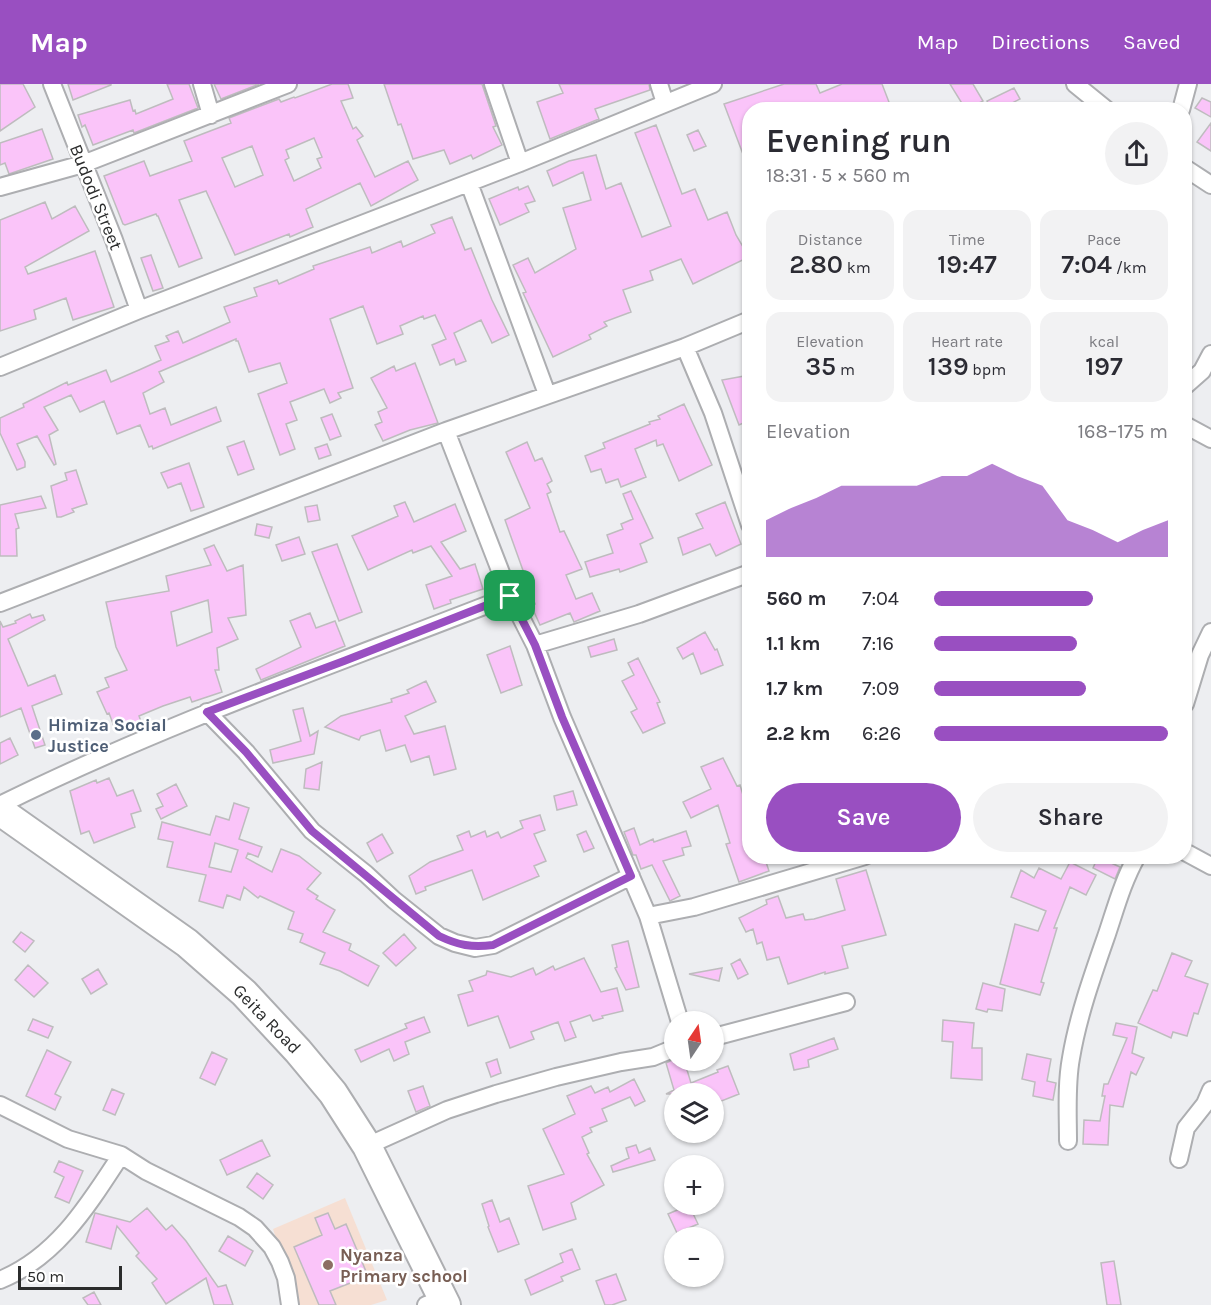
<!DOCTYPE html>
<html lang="en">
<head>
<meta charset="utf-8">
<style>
  :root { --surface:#fff; --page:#f2f2f3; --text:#2b2b33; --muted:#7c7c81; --accent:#994fc1 }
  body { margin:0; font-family:Karla,sans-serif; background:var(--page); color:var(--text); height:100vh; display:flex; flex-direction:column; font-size:22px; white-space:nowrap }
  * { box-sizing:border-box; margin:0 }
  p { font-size:20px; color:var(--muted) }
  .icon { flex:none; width:33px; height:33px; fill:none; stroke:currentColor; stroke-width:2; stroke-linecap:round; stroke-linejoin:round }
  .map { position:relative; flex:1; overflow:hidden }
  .sheet { position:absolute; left:742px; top:18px; width:450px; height:762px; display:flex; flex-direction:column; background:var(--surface); border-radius:24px; box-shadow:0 2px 4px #0004 }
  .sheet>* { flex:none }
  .needle { width:39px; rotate:13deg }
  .tools { position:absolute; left:664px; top:927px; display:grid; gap:12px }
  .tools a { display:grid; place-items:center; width:60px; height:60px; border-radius:50%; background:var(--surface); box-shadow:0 2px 4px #0004; font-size:30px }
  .scale { position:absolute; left:18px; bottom:15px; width:104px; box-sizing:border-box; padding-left:6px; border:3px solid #2b2c2c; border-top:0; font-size:16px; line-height:21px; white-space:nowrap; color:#2b2c2c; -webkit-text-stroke:4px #fff; paint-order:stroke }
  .pin { position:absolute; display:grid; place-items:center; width:51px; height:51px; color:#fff; margin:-26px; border-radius:12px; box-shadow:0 3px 9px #0006 }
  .round { display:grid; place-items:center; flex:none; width:63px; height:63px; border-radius:32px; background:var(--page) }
  .overview { display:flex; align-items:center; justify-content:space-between; height:102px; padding:0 24px }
  h1 { font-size:33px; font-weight:600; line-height:45px }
  .metrics { display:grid; grid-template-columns:repeat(3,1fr); gap:9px; height:102px; padding:6px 24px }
  .metrics div { display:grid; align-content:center; border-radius:15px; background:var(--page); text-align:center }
  .metrics b { font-size:26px; font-weight:600 }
  .metrics small { font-size:16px; font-weight:400 }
  .metrics p { font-size:16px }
  .chart { height:168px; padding:12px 24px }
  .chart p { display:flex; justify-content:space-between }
  .chart svg { width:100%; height:108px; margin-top:6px; fill:var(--accent); opacity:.7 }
  .button { display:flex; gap:12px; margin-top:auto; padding:12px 24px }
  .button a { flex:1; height:69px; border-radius:36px; background:var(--accent); color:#fff; font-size:24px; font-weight:600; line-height:69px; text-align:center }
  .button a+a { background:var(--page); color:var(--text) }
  ul { padding:0 24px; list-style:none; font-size:20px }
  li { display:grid; grid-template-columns:96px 72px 1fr; align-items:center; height:45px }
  li i { height:15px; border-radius:8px; background:var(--accent) }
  header { display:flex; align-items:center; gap:36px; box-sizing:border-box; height:84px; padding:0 30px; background:var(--accent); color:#fff }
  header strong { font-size:28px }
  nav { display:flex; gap:33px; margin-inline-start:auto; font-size:21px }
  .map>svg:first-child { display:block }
  .education { fill:#f6dfd3 }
  .building { fill:#fac4f9; stroke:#bebcbe; stroke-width:1.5; fill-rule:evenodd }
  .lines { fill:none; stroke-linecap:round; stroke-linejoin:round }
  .street-casing { stroke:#adaeb1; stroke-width:20 }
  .highway-casing { stroke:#adaeb1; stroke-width:32 }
  .street { stroke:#fff; stroke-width:16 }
  .highway { stroke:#fff; stroke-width:28 }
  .route-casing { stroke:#fff; stroke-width:12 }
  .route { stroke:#994fc1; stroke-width:8 }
  .service-dot { fill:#5c6f8a; stroke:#fff; stroke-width:2 }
  .education-dot { fill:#8d6e63; stroke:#fff; stroke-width:2 }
  .labels { text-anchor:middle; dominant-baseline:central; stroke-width:5; stroke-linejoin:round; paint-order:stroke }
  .street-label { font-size:18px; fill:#2b2c2c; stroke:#fff }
  .service-label { font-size:18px; font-weight:bold; fill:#4e5e75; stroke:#fff; text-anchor:start }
  .education-label { font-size:18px; font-weight:bold; fill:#785e54; stroke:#fff; text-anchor:start }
</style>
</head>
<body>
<header>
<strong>Map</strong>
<nav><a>Map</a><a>Directions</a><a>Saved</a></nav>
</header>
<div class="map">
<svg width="1211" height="1221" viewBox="0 0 1211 1221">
  <rect width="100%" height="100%" fill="#edeef1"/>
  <!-- education -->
  <path class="education" d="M 345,1114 L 387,1216 L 371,1221 L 297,1221 L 273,1145 Z"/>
  <!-- building -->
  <path class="building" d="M 0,0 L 23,0 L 35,23 L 0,47 Z
    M 68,0 L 111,0 L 111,1 L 73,16 Z
    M 167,0 L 189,0 L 198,24 L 134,49 L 133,46 L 93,61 L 85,41 L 82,43 L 78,31 L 130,16 L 133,27 L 135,26 L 136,30 L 173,15 Z
    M 214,0 L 259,0 L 221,15 Z
    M 332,0 L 348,0 L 353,14 L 341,17 L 353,45 L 356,43 L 363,52 L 357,56 L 375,93 L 408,77 L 418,96 L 371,122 L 360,99 L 306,125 L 313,143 L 290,153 L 289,150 L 235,171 L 206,107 L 179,116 L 202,174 L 179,183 L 158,132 L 157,132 L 156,130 L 125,141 L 123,140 L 104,92 L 144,77 L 150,92 L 192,77 L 184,57 L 231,39 L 229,34 L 279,15 L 281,18 L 294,13 L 295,14 ZM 314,54 L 322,73 L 317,75 L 321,84 L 294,97 L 285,76 L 289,74 L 286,66 ZM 252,62 L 263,91 L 235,103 L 222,74 Z
    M 384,0 L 482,0 L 496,42 L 493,43 L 502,61 L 473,75 L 471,71 L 450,80 L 444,66 L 413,75 L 401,40 L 398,41 Z
    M 559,0 L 649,0 L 650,6 L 595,25 L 599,35 L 550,55 L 537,18 L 563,9 Z
    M 784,0 L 816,0 L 820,9 L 842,0 L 882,0 L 892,26 L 750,26 L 749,86 L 724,20 Z
    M 950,0 L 973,0 L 983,17 L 966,26 Z
    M 1014,4 L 1020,15 L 1010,20 L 1013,26 L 992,26 L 987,17 Z
    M 1202,14 L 1211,18 L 1211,33 L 1195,24 Z
    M 1211,39 L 1211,67 L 1197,58 Z
    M 656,41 L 682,110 L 695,105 L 708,136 L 727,128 L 736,151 L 749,173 L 693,200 L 681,175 L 650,187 L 653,196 L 623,206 L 631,228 L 604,238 L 607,242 L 589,251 L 591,255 L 553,273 L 523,209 L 526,208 L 513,181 L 528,174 L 535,189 L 576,165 L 563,124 L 591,116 L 583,88 L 553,102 L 547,87 L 569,77 L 596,71 L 606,105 L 621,99 L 642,153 L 671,142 L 635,49 Z
    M 42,45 L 53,75 L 9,90 L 5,79 L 0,81 L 0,59 Z
    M 698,46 L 706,62 L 694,67 L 687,51 Z
    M 528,102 L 535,117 L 525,120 L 529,128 L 500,141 L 489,115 L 518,103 L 519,106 Z
    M 45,118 L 52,135 L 75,122 L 89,147 L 25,183 L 28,190 L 95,167 L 114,223 L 73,236 L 66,214 L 34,226 L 36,235 L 0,247 L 0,136 Z
    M 452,133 L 465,166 L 471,164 L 492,216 L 509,251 L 492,259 L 481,236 L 454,249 L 466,277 L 456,281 L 454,275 L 440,281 L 432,261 L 446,255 L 435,231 L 424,235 L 423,232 L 400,242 L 403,250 L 377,260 L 363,222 L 330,235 L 353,304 L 338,309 L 341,314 L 330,319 L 324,305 L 290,318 L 297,336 L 286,340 L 295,365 L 280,371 L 258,310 L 287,299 L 280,279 L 249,288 L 238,257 L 236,257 L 236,255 L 159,288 L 164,298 L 143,309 L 150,330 L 165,324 L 171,341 L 216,323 L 221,337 L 153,365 L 152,362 L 149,363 L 140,341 L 117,350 L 104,317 L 80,328 L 71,311 L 44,323 L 58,346 L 49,351 L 56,380 L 54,381 L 37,352 L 17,360 L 25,378 L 25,383 L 17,386 L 0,349 L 0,334 L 24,323 L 23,320 L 67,298 L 68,301 L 106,286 L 111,298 L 139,286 L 161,276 L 155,262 L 169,257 L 166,252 L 178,247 L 183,259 L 230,238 L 224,223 L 257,212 L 254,204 L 277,196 L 279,200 L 314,185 L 313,182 L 370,163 L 372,169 L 401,157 L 403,163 L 435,149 L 431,141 Z
    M 151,171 L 163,204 L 153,207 L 141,174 Z
    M 415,279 L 438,339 L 410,346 L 383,357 L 375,341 L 382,338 L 378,328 L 387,324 L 371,294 L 394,282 L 396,287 Z
    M 750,291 L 750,336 L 739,341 L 722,296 Z
    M 684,320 L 712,381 L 679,397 L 663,360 L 657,362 L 656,356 L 635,365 L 646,393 L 621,403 L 618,395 L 606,399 L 601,385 L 591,388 L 585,372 L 605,364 L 603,359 L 650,340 L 649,338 L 660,335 L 658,332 Z
    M 332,330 L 341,352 L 330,356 L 321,334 Z
    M 244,357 L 254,385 L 238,391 L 227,363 Z
    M 527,358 L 535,377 L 542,374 L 552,397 L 547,400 L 551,408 L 547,410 L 560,448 L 564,447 L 582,485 L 566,491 L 576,515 L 592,509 L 600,527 L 574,538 L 570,529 L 540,541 L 531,521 L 535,520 L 505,436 L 530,424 L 506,368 Z
    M 327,360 L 331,371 L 319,375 L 315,364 Z
    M 189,379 L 204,423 L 191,427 L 181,399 L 168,404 L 161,389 Z
    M 76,386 L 87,420 L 72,425 L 74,428 L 61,433 L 57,433 L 51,402 L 67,396 L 65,389 Z
    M 631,407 L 653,454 L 640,460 L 647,478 L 620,488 L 619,485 L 590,493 L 585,478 L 613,469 L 607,451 L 623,445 L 621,440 L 633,435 L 623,410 Z
    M 41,412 L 46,424 L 15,430 L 19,444 L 16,445 L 17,472 L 0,472 L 0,421 Z
    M 405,418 L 414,438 L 455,420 L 466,447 L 441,458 L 460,485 L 475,480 L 483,505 L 450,516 L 451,519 L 434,525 L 426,501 L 452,492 L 431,462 L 413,469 L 412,466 L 368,486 L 352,452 L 398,432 L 394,422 Z
    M 725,418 L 741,460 L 716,472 L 710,460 L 683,471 L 678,454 L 703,444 L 696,430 Z
    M 317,421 L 320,436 L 308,438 L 305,423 Z
    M 257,440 L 272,443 L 269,454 L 255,451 Z
    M 299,453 L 305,470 L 282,477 L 276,461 Z
    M 337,460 L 362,528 L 339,537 L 312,468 Z
    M 214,461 L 227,487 L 243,481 L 246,531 L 228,534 L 238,555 L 217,564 L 219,586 L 215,586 L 222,608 L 192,618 L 190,613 L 163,622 L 139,632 L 142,640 L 126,646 L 124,641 L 115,645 L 109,629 L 107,630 L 97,608 L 109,603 L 105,594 L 127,586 L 116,563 L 106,518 L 169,507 L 166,492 L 211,481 L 204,465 ZM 208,516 L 212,548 L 177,562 L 171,528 Z
    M 310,529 L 316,544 L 335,537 L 345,562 L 261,596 L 256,585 L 301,563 L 290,537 Z
    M 30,530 L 32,534 L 43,531 L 45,536 L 8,555 L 28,602 L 55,591 L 62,610 L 32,622 L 45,661 L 35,664 L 21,624 L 0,633 L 0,537 L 3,543 L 16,539 L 15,537 Z
    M 705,548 L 715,566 L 717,565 L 723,581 L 701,590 L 693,569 L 683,575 L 677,564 Z
    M 614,555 L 617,566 L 591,573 L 588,563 Z
    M 510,562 L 522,601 L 501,609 L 487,571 Z
    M 638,574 L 660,618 L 657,619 L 665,639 L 643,649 L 631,628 L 637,625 L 622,597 L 634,591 L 628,579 Z
    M 426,597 L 436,618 L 405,632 L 414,650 L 445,642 L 456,685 L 434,691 L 429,672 L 411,678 L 405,661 L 386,667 L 380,646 L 361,652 L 359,656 L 325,643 L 341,632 L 392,618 L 391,615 L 409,609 L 407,606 Z
    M 303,624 L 310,652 L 318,647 L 314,670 L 273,679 L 270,666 L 301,657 L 293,626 Z
    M 10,654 L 18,671 L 0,680 L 0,659 Z
    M 723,674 L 737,702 L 740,701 L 750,734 L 750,772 L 764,772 L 769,787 L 739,798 L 726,760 L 730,759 L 718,721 L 691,734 L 683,718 L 711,705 L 701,683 Z
    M 322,678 L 319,706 L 304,704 L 306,685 Z
    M 109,694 L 117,712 L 133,706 L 141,727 L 131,730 L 135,743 L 94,759 L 89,747 L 81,750 L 70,707 L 96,696 L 97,699 Z
    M 176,700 L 187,722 L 161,735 L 156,725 L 163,722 L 157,710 Z
    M 573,707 L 577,721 L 557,726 L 554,712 Z
    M 234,719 L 249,724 L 239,755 L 262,763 L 258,773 L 248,769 L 246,774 L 272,788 L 281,765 L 299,772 L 321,789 L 307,805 L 318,812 L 316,815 L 335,826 L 323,848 L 351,860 L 349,866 L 379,882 L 368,902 L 340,887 L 320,880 L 325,869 L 300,858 L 303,850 L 288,845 L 294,828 L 260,812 L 258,814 L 244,803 L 240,816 L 227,811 L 223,824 L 199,817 L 206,791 L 167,783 L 173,758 L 158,755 L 162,738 L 210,751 L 216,732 L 229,736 ZM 215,759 L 238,766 L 231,788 L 209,783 Z
    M 540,731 L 545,746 L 534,750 L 546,777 L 534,782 L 539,792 L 483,816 L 472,786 L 425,803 L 426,806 L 416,810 L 409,792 L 430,778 L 463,766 L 457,752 L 469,747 L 471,753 L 485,747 L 487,753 L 498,748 L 501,754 L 523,744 L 520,737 Z
    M 634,744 L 640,761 L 653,755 L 654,758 L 686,747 L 691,762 L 682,764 L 684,771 L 663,777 L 680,812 L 670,817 L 652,781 L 641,785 L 636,771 L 633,771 L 624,748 Z
    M 586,747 L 594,764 L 584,768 L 577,751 Z
    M 382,750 L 393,769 L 377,778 L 367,759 Z
    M 1098,773 L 1120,783 L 1115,795 L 1093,784 Z
    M 1070,778 L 1096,791 L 1086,811 L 1070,803 L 1054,844 L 1057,844 L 1041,898 L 1044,899 L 1040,911 L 1000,900 L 1015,840 L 1038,847 L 1046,827 L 1011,813 L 1021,786 L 1034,794 L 1039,784 L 1061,795 Z
    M 866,786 L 886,851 L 842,862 L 848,884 L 825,890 L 825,888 L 788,900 L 779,873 L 767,876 L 762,858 L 757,860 L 753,845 L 746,848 L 739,834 L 767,820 L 766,816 L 778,812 L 786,834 L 803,830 L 805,836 L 814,835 L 845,826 L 836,795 Z
    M 21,848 L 34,857 L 25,868 L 13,858 Z
    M 404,850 L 416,864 L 396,882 L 383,869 Z
    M 628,857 L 639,903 L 626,906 L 615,884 L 617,883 L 612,861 Z
    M 1172,869 L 1192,877 L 1185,892 L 1208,900 L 1198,930 L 1194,929 L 1187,952 L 1173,948 L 1171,954 L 1138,939 L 1153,906 L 1157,907 Z
    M 584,874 L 601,908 L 617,904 L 623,927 L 602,932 L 603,934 L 593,937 L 590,931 L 570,938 L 576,953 L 565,957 L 558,938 L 531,948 L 534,955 L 510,964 L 498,932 L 468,942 L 458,911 L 473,907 L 469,897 L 486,891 L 487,887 L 511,893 L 533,884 L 536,891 L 553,882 L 555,886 Z
    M 740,875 L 748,890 L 738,895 L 731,880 Z
    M 28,881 L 48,899 L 34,913 L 15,896 Z
    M 722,884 L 719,897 L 689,890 Z
    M 98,885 L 107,900 L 91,910 L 82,895 Z
    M 983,899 L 1005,905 L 1002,927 L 988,925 L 987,928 L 976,925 Z
    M 424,933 L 430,948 L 405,958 L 409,970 L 394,977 L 389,965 L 361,978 L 355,966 L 407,944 L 405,940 Z
    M 33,935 L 53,943 L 48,954 L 28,946 Z
    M 943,936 L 974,939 L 972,964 L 982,964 L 982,996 L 951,994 L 953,958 L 942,957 Z
    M 1116,939 L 1137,943 L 1132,969 L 1144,974 L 1136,991 L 1131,988 L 1123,1023 L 1110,1021 L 1108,1061 L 1083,1060 L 1084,1036 L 1100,1037 L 1105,1012 L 1102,1012 L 1104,1000 L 1108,1000 L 1127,954 L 1113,951 Z
    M 834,954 L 838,965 L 808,976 L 809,983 L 794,986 L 790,970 Z
    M 47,966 L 71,978 L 55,1010 L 61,1013 L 55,1026 L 26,1012 Z
    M 212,968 L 227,975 L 215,1001 L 200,994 Z
    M 1027,970 L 1051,975 L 1047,997 L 1056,999 L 1053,1016 L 1033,1012 L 1035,998 L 1022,995 Z
    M 497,975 L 501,989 L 491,993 L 486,979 Z
    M 672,976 L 684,976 L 691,999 L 718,988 L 717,986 L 728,982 L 739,1010 L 714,1020 L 714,1010 L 666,1010 L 674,1006 L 666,979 Z
    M 634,995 L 645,1017 L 635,1022 L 630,1013 L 602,1025 L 607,1037 L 590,1044 L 592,1048 L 582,1053 L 589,1069 L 587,1070 L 604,1101 L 571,1119 L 576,1135 L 543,1146 L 528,1102 L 564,1090 L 543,1045 L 575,1030 L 567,1012 L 591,1002 L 595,1009 L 608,1003 L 610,1008 Z
    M 423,1002 L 430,1022 L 416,1028 L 408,1007 Z
    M 112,1005 L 124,1010 L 115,1031 L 103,1026 Z
    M 262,1056 L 270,1072 L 227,1091 L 220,1076 Z
    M 636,1061 L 639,1069 L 650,1064 L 655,1076 L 613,1088 L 611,1082 L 629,1074 L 626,1064 Z
    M 59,1077 L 83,1087 L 69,1119 L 55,1113 L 64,1093 L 54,1088 Z
    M 257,1089 L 273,1101 L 263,1115 L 247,1103 Z
    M 492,1116 L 500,1138 L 509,1134 L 519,1160 L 498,1168 L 488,1143 L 489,1142 L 482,1120 Z
    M 689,1121 L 698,1140 L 677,1149 L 668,1130 Z
    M 147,1124 L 166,1146 L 172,1141 L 186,1157 L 218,1203 L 226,1201 L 233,1221 L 214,1221 L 206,1194 L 166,1220 L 152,1199 L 157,1195 L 136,1172 L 139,1169 L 117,1142 L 111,1165 L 86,1158 L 95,1129 L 130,1138 Z
    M 328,1129 L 335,1145 L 346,1140 L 368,1192 L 330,1207 L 336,1221 L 319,1221 L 294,1163 L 322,1151 L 315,1134 Z
    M 228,1152 L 253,1167 L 245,1182 L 219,1167 Z
    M 572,1165 L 580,1185 L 561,1193 L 563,1197 L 531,1211 L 525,1196 L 563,1178 L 560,1170 Z
    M 1114,1177 L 1121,1221 L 1107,1221 L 1101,1179 Z
    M 616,1190 L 626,1216 L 612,1221 L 605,1221 L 596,1197 Z
    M 94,1208 L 101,1221 L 88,1221 L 83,1214 Z"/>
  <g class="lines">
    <!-- street casing -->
    <g class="street-casing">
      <path id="street" d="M 52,0 L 114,156 L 139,226
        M 202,0 L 211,31
        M 493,0 L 520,79
        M 659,0 L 665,19
        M 1075,0 L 1107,26
        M 1181,26 L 1188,0
        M 1185,84 L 1211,101
        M 469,99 L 547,310
        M 0,103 L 83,80 L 288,0
        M 685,263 L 713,329 L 750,441
        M 0,283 L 139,226 L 520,79 L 713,0
        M 1185,302 L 1202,287 L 1211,270
        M 1185,341 L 1211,355
        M 446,347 L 510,512 L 535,561 L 562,633 L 648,832 L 680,938
        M 0,519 L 446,347 L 685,263 L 750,236
        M 535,561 L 639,530 L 750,489
        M 1185,620 L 1200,571 L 1211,548
        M 207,628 L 246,668 L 312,747 L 366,790 L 394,816 L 439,852 L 455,859 L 475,864 L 493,861 L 631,792
        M 0,721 C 165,639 339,579 510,512
        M 1185,768 L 1211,782
        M 648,832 L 694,823 L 865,772
        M 714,953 L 846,918
        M 0,1021 L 68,1055 L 121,1071 L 146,1087 L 239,1133 L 255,1144 L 272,1163 L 280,1178 L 286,1194 L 290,1221
        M 1068,1057 C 1068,1030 1066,1001 1071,974 C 1078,932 1093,890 1107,850 C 1116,823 1123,797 1137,772
        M 367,1062 L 447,1026 L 496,1010 L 556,993 L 621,978 L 653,973 L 675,964
        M 1179,1075 L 1186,1044 L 1205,1020 L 1211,1006
        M 0,1196 C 57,1173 89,1120 121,1071
        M 426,1221 L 443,1215"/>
    </g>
    <!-- highway casing -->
    <g class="highway-casing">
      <path id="highway" d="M 0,727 L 187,859 L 244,909 L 298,967 L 333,1009 L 367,1062 L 446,1221"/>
    </g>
    <!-- street -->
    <use href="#street" class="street"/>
    <!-- highway -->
    <use href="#highway" class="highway"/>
  </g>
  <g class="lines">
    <!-- route casing -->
    <g class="route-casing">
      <path id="route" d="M 510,512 L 535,561 L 562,633 L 631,792 L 493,861 C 472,864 458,861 439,852 L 312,747 L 246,668 L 207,628 L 344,577 Z"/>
    </g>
    <!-- route -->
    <use href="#route" class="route"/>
  </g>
  <!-- markers -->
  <circle class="service-dot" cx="36" cy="651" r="6"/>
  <circle class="education-dot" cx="328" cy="1181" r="6"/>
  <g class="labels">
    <!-- street labels -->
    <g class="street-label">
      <text transform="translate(96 113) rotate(68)">Budodi Street</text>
      <text transform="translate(267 935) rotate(46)">Geita Road</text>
    </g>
    <!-- service labels -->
    <g class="service-label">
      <text x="48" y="641">Himiza Social<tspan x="48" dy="21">Justice</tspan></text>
    </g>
    <!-- education labels -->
    <g class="education-label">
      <text x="340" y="1171">Nyanza<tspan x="340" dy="21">Primary school</tspan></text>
    </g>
  </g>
</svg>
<div class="tools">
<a><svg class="needle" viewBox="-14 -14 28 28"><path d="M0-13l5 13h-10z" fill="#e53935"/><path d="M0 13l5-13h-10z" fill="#7c7c81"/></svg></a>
<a><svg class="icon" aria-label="layers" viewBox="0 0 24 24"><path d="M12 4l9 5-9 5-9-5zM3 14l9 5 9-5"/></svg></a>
<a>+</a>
<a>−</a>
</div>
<div class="scale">50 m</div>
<div class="pin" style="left:510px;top:512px;background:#1e9e55"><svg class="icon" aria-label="arrive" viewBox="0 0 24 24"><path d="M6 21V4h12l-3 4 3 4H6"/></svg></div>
<section class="sheet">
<div class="overview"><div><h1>Evening run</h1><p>18:31 · 5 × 560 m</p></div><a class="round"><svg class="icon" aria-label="share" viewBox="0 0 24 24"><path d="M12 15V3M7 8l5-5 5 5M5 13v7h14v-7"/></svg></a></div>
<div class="metrics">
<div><p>Distance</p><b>2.80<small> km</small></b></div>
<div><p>Time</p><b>19:47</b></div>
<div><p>Pace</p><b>7:04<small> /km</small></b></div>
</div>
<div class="metrics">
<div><p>Elevation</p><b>35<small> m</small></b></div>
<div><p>Heart rate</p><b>139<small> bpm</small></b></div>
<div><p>kcal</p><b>197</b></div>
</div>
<div class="chart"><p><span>Elevation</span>168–175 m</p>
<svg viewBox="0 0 160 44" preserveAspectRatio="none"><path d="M0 44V29L10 24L20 20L30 15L40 15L50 15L60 15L70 11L80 11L90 6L100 11L110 15L120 29L130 33L140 38L150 33L160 29V44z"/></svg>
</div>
<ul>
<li><b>560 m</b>7:04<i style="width:68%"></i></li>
<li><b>1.1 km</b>7:16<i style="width:61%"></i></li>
<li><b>1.7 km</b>7:09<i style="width:65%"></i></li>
<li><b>2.2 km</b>6:26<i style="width:100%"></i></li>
</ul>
<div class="button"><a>Save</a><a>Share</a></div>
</section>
</div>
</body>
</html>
